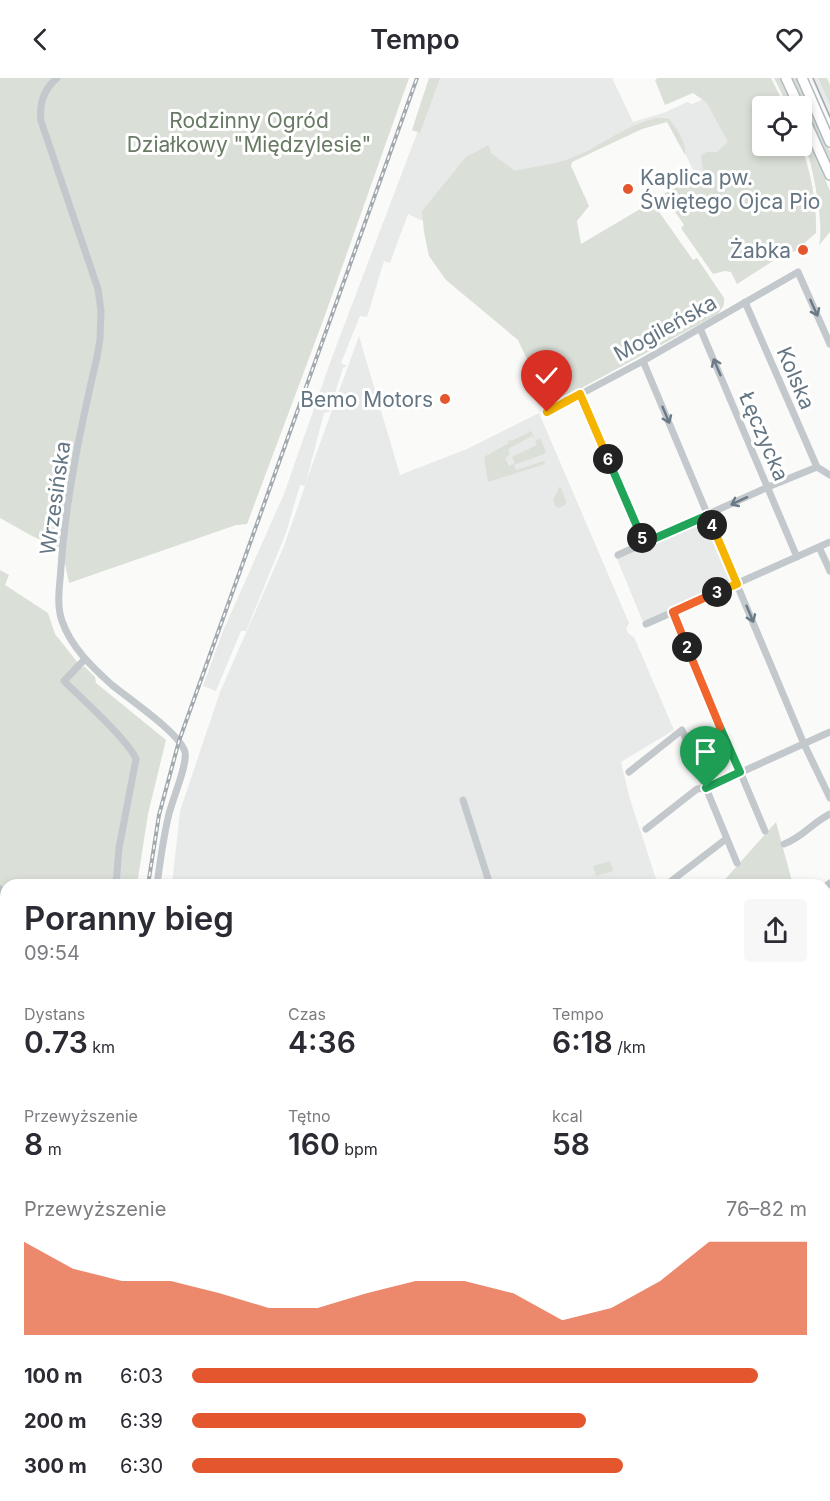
<!DOCTYPE html>
<html lang="pl">
<head>
<meta charset="utf-8">
<style>
  :root { --surface:#fff; --page:#f7f7f7; --text:#2b2b33; --muted:#7c7c81; --accent:#e4572e }
  body { margin:0; font-family:Inter,sans-serif; background:var(--page); color:var(--text); height:100vh; display:flex; flex-direction:column; font-size:22px; white-space:nowrap }
  * { box-sizing:border-box; margin:0 }
  p { font-size:20px; color:var(--muted) }
  .icon { flex:none; width:33px; height:33px; fill:none; stroke:currentColor; stroke-width:2; stroke-linecap:round; stroke-linejoin:round }
  .map { position:relative; flex:1; overflow:hidden }
  .sheet { position:absolute; left:0px; top:801px; width:831px; height:622px; display:flex; flex-direction:column; background:var(--surface); border-radius:18px 18px 0 0; box-shadow:0 3px 9px #0003 }
  .sheet>* { flex:none }
  .fabs { position:absolute; left:752px; top:18px; display:grid; gap:12px }
  .fabs a { display:grid; place-items:center; width:60px; height:60px; border-radius:6px; background:var(--surface); box-shadow:0 3px 9px #0003; font-size:30px }
  .pin { position:absolute; display:grid; place-items:center; width:51px; height:51px; color:#fff; margin:-62px -26px; border-radius:50% 50% 50% 0; rotate:-45deg; box-shadow:0 0 6px #0007 }
  .pin .icon { rotate:45deg }
  .km { position:absolute; width:30px; height:30px; margin:-15px; border-radius:50%; background:#222; color:#fff; font-size:16px; line-height:30px; text-align:center }
  .round { display:grid; place-items:center; flex:none; width:63px; height:63px; border-radius:6px; background:var(--page) }
  .summary { display:flex; align-items:center; justify-content:space-between; height:102px; padding:0 24px }
  h1 { font-size:33px; font-weight:600; line-height:45px }
  .figures { display:grid; grid-template-columns:repeat(3,1fr); gap:9px; height:102px; padding:6px 24px }
  .figures div { display:grid; align-content:center }
  .figures b { font-size:30px; font-weight:600 }
  .figures small { font-size:16px; font-weight:400 }
  .figures p { font-size:16px }
  .chart { height:168px; padding:12px 24px }
  .chart p { display:flex; justify-content:space-between }
  .chart svg { width:100%; height:108px; margin-top:6px; fill:var(--accent); opacity:.7 }
  ul { padding:0 24px; list-style:none; font-size:20px }
  li { display:grid; grid-template-columns:96px 72px 1fr; align-items:center; height:45px }
  li i { height:15px; border-radius:8px; background:var(--accent) }
  header { display:flex; justify-content:space-between; align-items:center; height:78px; padding:0 24px; background:var(--surface); font-size:27px; font-weight:600 }
  .map>svg:first-child { display:block }
  .built { fill:#e8e9e9 }
  .green { fill:#dadfd7 }
  .water { fill:#bbc7cb }
  .lines { fill:none; stroke-linecap:round; stroke-linejoin:round }
  .secondary-casing { stroke:#b3babf; stroke-width:12 }
  .street { stroke:#c3c8cc; stroke-width:7 }
  .secondary { stroke:#fff; stroke-width:9 }
  .tram { stroke:#a2aab0; stroke-width:1.5 }
  .rail-casing { stroke:#a2aab0; stroke-width:4 }
  .rail { stroke:#fff; stroke-width:1.5; stroke-dasharray:4.5; stroke-linecap:butt }
  .oneway { stroke:#6a7a87 }
  .split-1-casing { stroke:#fff; stroke-width:12 }
  .split-2-casing { stroke:#fff; stroke-width:12 }
  .split-3-casing { stroke:#fff; stroke-width:12 }
  .split-4-casing { stroke:#fff; stroke-width:12 }
  .split-5-casing { stroke:#fff; stroke-width:12 }
  .split-6-casing { stroke:#fff; stroke-width:12 }
  .split-7-casing { stroke:#fff; stroke-width:12 }
  .split-8-casing { stroke:#fff; stroke-width:12 }
  .split-1 { stroke:#22a559; stroke-width:8 }
  .split-2 { stroke:#f0652b; stroke-width:8 }
  .split-3 { stroke:#f0652b; stroke-width:8 }
  .split-4 { stroke:#f5b400; stroke-width:8 }
  .split-5 { stroke:#22a559; stroke-width:8 }
  .split-6 { stroke:#22a559; stroke-width:8 }
  .split-7 { stroke:#f5b400; stroke-width:8 }
  .split-8 { stroke:#f5b400; stroke-width:8 }
  .poi-dot { fill:#e4572e; stroke:#fff; stroke-width:2 }
  .labels { text-anchor:middle; dominant-baseline:central; stroke-width:6; stroke-linejoin:round; paint-order:stroke }
  .park-label { font-size:21px; fill:#687a64; stroke:#fff }
  .poi-label { font-size:21px; fill:#657683; stroke:#fff; text-anchor:end }
  .street-label { font-size:21px; fill:#657683; stroke:#fff }
</style>
</head>
<body>
<header><svg class="icon" aria-label="back" viewBox="0 0 24 24"><path d="M15 5l-7 7 7 7"/></svg>Tempo<svg class="icon" aria-label="heart" viewBox="0 0 24 24"><path d="M12 20l-8-8c-3-5 5-10 8-4 3-6 11-1 8 4z"/></svg></header>
<div class="map">
<svg width="830" height="1423" viewBox="0 0 830 1423">
  <rect width="100%" height="100%" fill="#fafaf8"/>
  <!-- built -->
  <path class="built" d="M 438,0 L 612,0 L 633,44 L 666,34 L 687,24 L 692,26 L 706,20 L 729,64 L 697,100 L 667,39 L 650,42 L 434,148 L 408,136 L 390,185 L 384,183 L 367,239 L 360,238 L 341,285 L 347,288 L 343,290 L 329,334 L 324,335 L 306,404 L 359,258 L 400,397 L 467,371 L 539,335 L 629,545 L 626,551 L 629,556 L 634,559 L 674,652 L 621,684 L 629,718 L 658,807 L 172,807 L 180,733 L 220,614 L 284,468 L 305,408 L 300,407 L 286,455 L 246,553 L 241,553 L 216,613 L 203,608 L 223,553 L 284,416 L 331,282 Z
    M 811,0 L 818,0 L 830,27 L 830,41 Z
    M 704,443 L 708,445 L 731,500 L 729,505 L 643,544 L 617,481 Z
    M 0,1051 L 6,1056 L 6,1153 L 0,1154 Z
    M 827,1084 L 830,1085 L 830,1423 L 498,1423 L 489,1418 L 825,1418 L 825,1087 Z
    M 6,1173 L 6,1275 L 0,1265 L 0,1175 Z
    M 407,1418 L 484,1418 L 492,1421 L 491,1423 L 413,1423 Z"/>
  <!-- green -->
  <path class="green" d="M 0,0 L 409,0 L 324,240 L 247,446 L 236,447 L 69,505 L 62,471 L 32,458 L 0,440 Z
    M 429,0 L 440,0 L 420,55 L 412,52 Z
    M 658,0 L 771,0 L 785,28 L 762,28 L 762,68 L 801,67 C 811,95 817,125 816,155 L 795,173 L 779,179 L 737,206 L 731,194 L 725,193 L 713,196 L 681,150 L 684,147 L 663,116 L 697,100 L 703,92 L 701,77 L 707,74 L 717,74 L 728,64 L 707,25 L 693,15 L 665,27 L 655,2 Z
    M 774,0 L 782,0 L 795,28 L 788,28 Z
    M 790,0 L 799,0 L 830,73 L 830,83 Z
    M 818,0 L 827,0 L 830,7 L 830,27 Z
    M 656,40 L 668,40 C 676,49 687,65 685,77 L 667,44 L 642,51 L 572,84 L 571,88 L 589,128 L 577,143 L 581,166 L 652,124 L 693,182 L 697,180 L 724,220 L 724,227 L 718,236 L 552,326 L 548,326 L 518,262 L 446,202 L 429,178 L 424,154 L 422,133 L 466,79 L 489,67 L 491,75 L 515,93 C 532,89 550,87 566,82 C 598,71 623,48 656,40 Z
    M 801,42 L 830,113 L 830,154 L 819,167 C 824,148 815,104 810,83 C 805,67 801,61 801,42 Z
    M 529,350 L 535,361 L 532,358 L 508,371 L 510,376 L 505,380 L 509,388 L 515,385 L 512,379 L 537,367 L 535,363 L 540,360 L 546,374 L 544,376 L 514,387 L 516,392 L 544,383 L 545,386 L 488,404 L 484,379 L 509,365 L 508,361 L 511,363 L 530,354 Z
    M 560,408 L 566,423 L 565,427 L 559,430 L 555,428 L 553,422 Z
    M 0,492 L 9,497 L 5,507 L 48,535 L 55,556 L 82,590 L 84,588 L 95,599 L 96,605 L 166,662 L 148,736 L 137,807 L 6,807 L 6,1015 L 0,1010 Z
    M 776,744 L 793,807 L 720,807 Z
    M 610,783 L 613,793 L 596,798 L 593,788 Z
    M 825,919 L 830,935 L 830,1048 L 825,1047 Z"/>
  <!-- water -->
  <path class="water" d="M 0,807 L 6,811 L 6,972 L 0,970 Z"/>
  <g class="lines">
    <!-- secondary casing -->
    <g class="secondary-casing">
      <path id="secondary" d="M 786,0 L 799,28
        M 802,0 L 830,64
        M 801,33 L 830,97
        M 825,1076 L 830,1070
        M 0,1278 L 6,1287
        M 0,1414 L 6,1414
        M 61,1418 L 75,1420 L 92,1418
        M 96,1423 L 100,1418"/>
    </g>
    <!-- street -->
    <path class="street" d="M 57,0 C 44,11 39,26 41,43 L 98,211 L 101,233 L 100,261 L 97,279 C 81,348 66,418 61,489 C 60,507 56,526 62,543 C 71,569 92,589 112,607 C 129,621 180,655 185,674 C 188,687 171,724 168,740 C 163,762 160,784 157,807
      M 745,224 L 817,389
      M 700,250 L 797,479
      M 643,283 L 804,666 L 830,720
      M 580,316 L 644,465
      M 547,334 L 643,283 L 798,194 L 830,266
      M 819,469 L 830,493
      M 618,477 L 768,409 L 817,389 L 830,397
      M 673,534 L 765,753
      M 646,546 L 830,464
      M 85,581 L 64,603 C 80,619 129,663 136,681 L 119,770 L 116,807
      M 629,694 L 682,652 L 737,785
      M 463,722 L 490,807
      M 646,751 L 697,711 L 706,710 L 830,654
      M 784,766 C 802,760 813,744 830,736
      M 670,804 L 726,761
      M 825,809 L 830,805
      M 826,919 L 830,918
      M 0,1004 L 6,1009
      M 825,1059 L 830,1060
      M 0,1296 L 6,1293
      M 192,1418 L 196,1423
      M 370,1418 L 374,1423
      M 178,1423 L 180,1418"/>
    <!-- secondary -->
    <use href="#secondary" class="secondary"/>
    <!-- tram -->
    <path class="tram" d="M 813,0 L 830,39"/>
    <!-- rail casing -->
    <g class="rail-casing">
      <path id="rail" d="M 148,807 L 159,737 L 179,663 L 417,0
        M 0,1030 L 6,1035
        M 0,1165 L 6,1164
        M 417,1418 L 422,1423
        M 431,1418 L 437,1423
        M 450,1418 L 456,1423"/>
    </g>
    <!-- rail -->
    <use href="#rail" class="rail"/>
  </g>
  <!-- one-way arrows -->
  <defs><path id="oneway-shaft" d="M-6 0H5M1.5-3L5.5 0L1.5 3" fill="none" stroke-width="1.6" stroke-linecap="round" stroke-linejoin="round" transform="scale(1.5)"/></defs>
  <g class="oneway">
    <use href="#oneway-shaft" transform="translate(814 230) rotate(66)"/>
    <use href="#oneway-shaft" transform="translate(717 289) rotate(-113)"/>
    <use href="#oneway-shaft" transform="translate(666 337) rotate(67)"/>
    <use href="#oneway-shaft" transform="translate(739 423) rotate(155)"/>
    <use href="#oneway-shaft" transform="translate(750 536) rotate(67)"/>
  </g>
  <g class="lines">
    <!-- split-1 casing -->
    <g class="split-1-casing">
      <path id="split-1" d="M 706,710 L 740,694 L 720,649"/>
    </g>
    <!-- split-2 casing -->
    <g class="split-2-casing">
      <path id="split-2" d="M 687,569 L 720,649"/>
    </g>
    <!-- split-3 casing -->
    <g class="split-3-casing">
      <path id="split-3" d="M 687,569 L 673,534 L 717,514"/>
    </g>
    <!-- split-4 casing -->
    <g class="split-4-casing">
      <path id="split-4" d="M 712,447 L 737,506 L 717,514"/>
    </g>
    <!-- split-5 casing -->
    <g class="split-5-casing">
      <path id="split-5" d="M 642,460 L 644,465 L 708,437 L 712,447"/>
    </g>
    <!-- split-6 casing -->
    <g class="split-6-casing">
      <path id="split-6" d="M 608,381 L 642,460"/>
    </g>
    <!-- split-7 casing -->
    <g class="split-7-casing">
      <path id="split-7" d="M 567,323 L 580,316 L 608,381"/>
    </g>
    <!-- split-8 casing -->
    <g class="split-8-casing">
      <path id="split-8" d="M 547,334 L 567,323"/>
    </g>
    <!-- split-1 -->
    <use href="#split-1" class="split-1"/>
    <!-- split-2 -->
    <use href="#split-2" class="split-2"/>
    <!-- split-3 -->
    <use href="#split-3" class="split-3"/>
    <!-- split-4 -->
    <use href="#split-4" class="split-4"/>
    <!-- split-5 -->
    <use href="#split-5" class="split-5"/>
    <!-- split-6 -->
    <use href="#split-6" class="split-6"/>
    <!-- split-7 -->
    <use href="#split-7" class="split-7"/>
    <!-- split-8 -->
    <use href="#split-8" class="split-8"/>
  </g>
  <!-- markers -->
  <g class="poi-dot">
    <circle cx="628" cy="111" r="6"/>
    <circle cx="803" cy="172" r="6"/>
    <circle cx="445" cy="321" r="6"/>
  </g>
  <g class="labels">
    <!-- park labels -->
    <g class="park-label">
      <text x="249" y="42">Rodzinny Ogród<tspan x="249" dy="24">Działkowy "Międzylesie"</tspan></text>
    </g>
    <!-- poi labels -->
    <g class="poi-label">
      <text x="640" y="99" text-anchor="start">Kaplica pw.<tspan x="640" dy="24">Świętego Ojca Pio</tspan></text>
      <text x="791" y="172">Żabka</text>
      <text x="433" y="321">Bemo Motors</text>
    </g>
    <!-- street labels -->
    <g class="street-label">
      <text transform="translate(665 250) rotate(-29)">Mogileńska</text>
      <text transform="translate(796 300) rotate(67)">Kolska</text>
      <text transform="translate(764 358) rotate(67)">Łęczycka</text>
      <text transform="translate(55 420) rotate(-82)">Wrzesińska</text>
    </g>
  </g>
</svg>
<div class="fabs">
<a><svg class="icon" aria-label="locate" viewBox="0 0 24 24"><circle cx="12" cy="12" r="6"/><path d="M12 2v4M12 18v4M2 12h4M18 12h4"/></svg></a>
</div>
<div class="pin" style="left:706px;top:710px;background:#1e9e55"><svg class="icon" aria-label="arrive" viewBox="0 0 24 24"><path d="M6 21V4h12l-3 4 3 4H6"/></svg></div>
<div class="pin" style="left:547px;top:334px;background:#d93025"><svg class="icon" aria-label="check" viewBox="0 0 24 24"><path d="M5 12l5 5 9-10"/></svg></div>
<b class="km" style="left:687px;top:569px">2</b>
<b class="km" style="left:717px;top:514px">3</b>
<b class="km" style="left:712px;top:447px">4</b>
<b class="km" style="left:642px;top:460px">5</b>
<b class="km" style="left:608px;top:381px">6</b>
<section class="sheet">
<div class="summary"><div><h1>Poranny bieg</h1><p>09:54</p></div><a class="round"><svg class="icon" aria-label="share" viewBox="0 0 24 24"><path d="M12 15V3M7 8l5-5 5 5M5 13v7h14v-7"/></svg></a></div>
<div class="figures">
<div><p>Dystans</p><b>0.73<small> km</small></b></div>
<div><p>Czas</p><b>4:36</b></div>
<div><p>Tempo</p><b>6:18<small> /km</small></b></div>
</div>
<div class="figures">
<div><p>Przewyższenie</p><b>8<small> m</small></b></div>
<div><p>Tętno</p><b>160<small> bpm</small></b></div>
<div><p>kcal</p><b>58</b></div>
</div>
<div class="chart"><p><span>Przewyższenie</span>76–82 m</p>
<svg viewBox="0 0 160 44" preserveAspectRatio="none"><path d="M0 44V6L10 17L20 22L30 22L40 27L50 33L60 33L70 27L80 22L90 22L100 27L110 38L120 33L130 22L140 6L150 6L160 6V44z"/></svg>
</div>
<ul>
<li><b>100 m</b>6:03<i style="width:92%"></i></li>
<li><b>200 m</b>6:39<i style="width:64%"></i></li>
<li><b>300 m</b>6:30<i style="width:70%"></i></li>
</ul>
</section>
</div>
</body>
</html>
